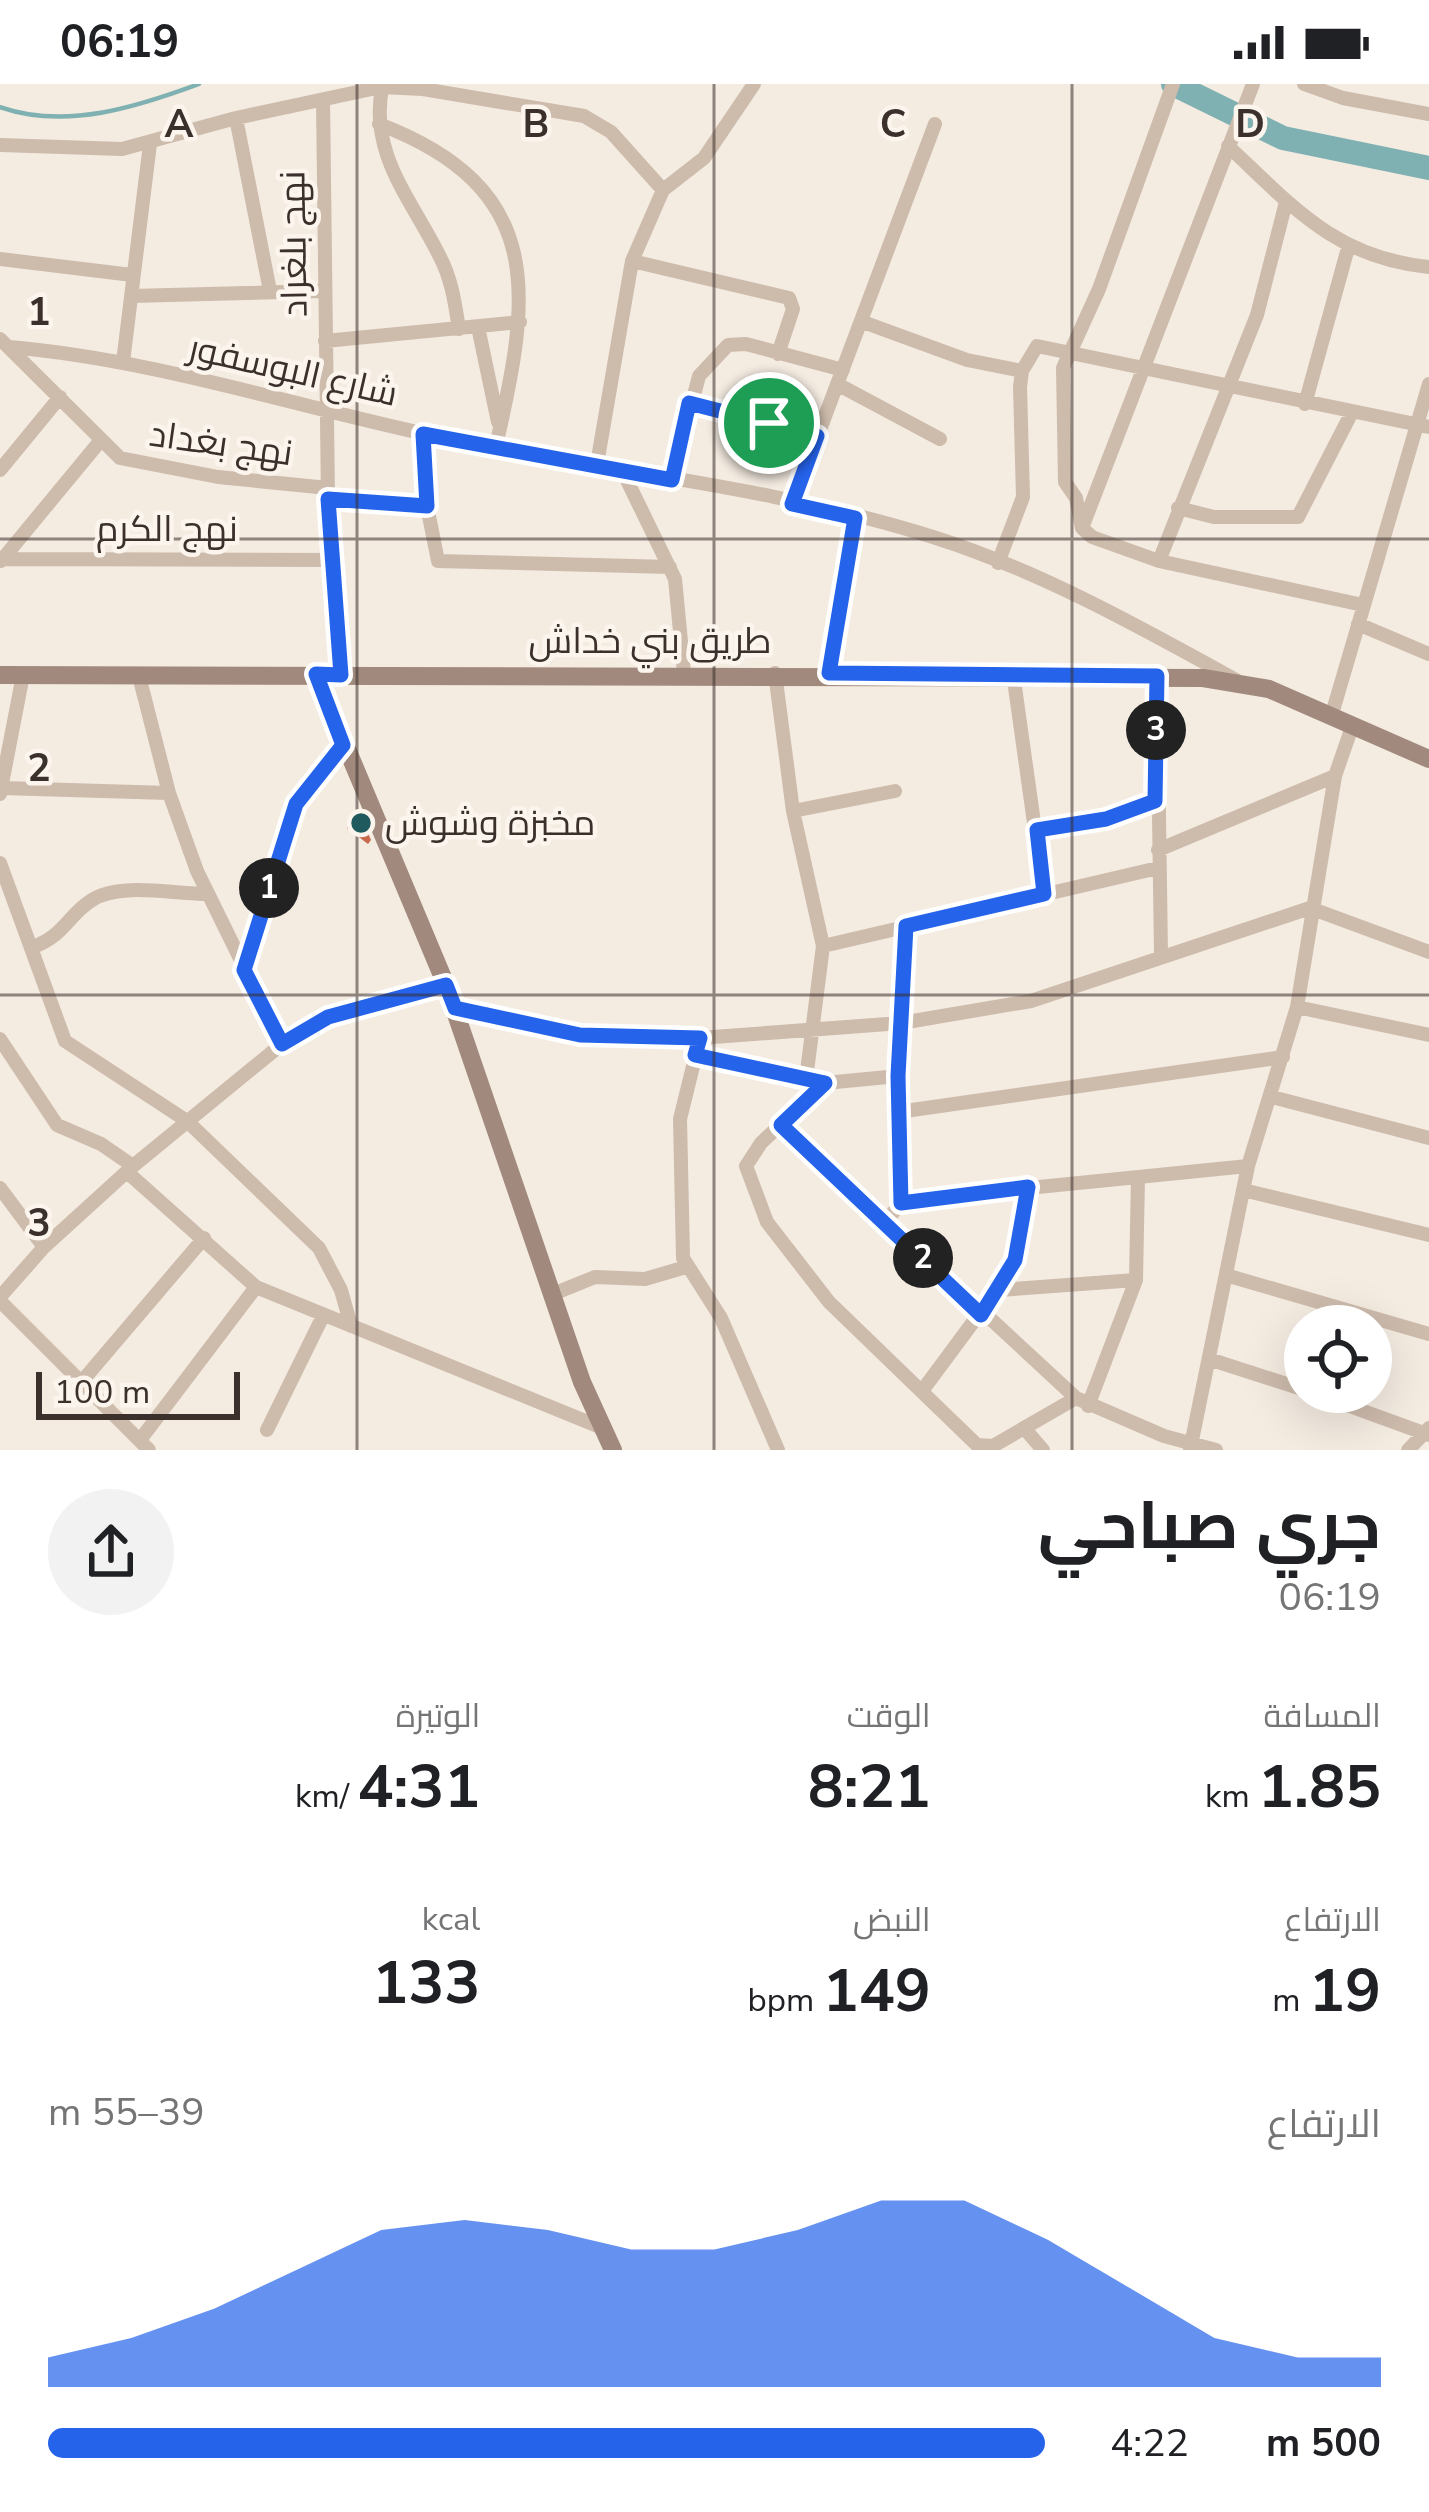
<!DOCTYPE html>
<html lang="ar">
<head>
<meta charset="utf-8">
<style>
  :root { --surface:#fff; --page:#f2f2f2; --text:#202124; --muted:#757577; --accent:#2563eb }
  body { margin:0; font-family:"Nunito Sans",Cairo,sans-serif; background:var(--page); color:var(--text); direction:rtl; height:100vh; display:flex; flex-direction:column; font-size:45px; white-space:nowrap }
  * { box-sizing:border-box; margin:0 }
  p { font-size:39px; color:var(--muted) }
  .icon { flex:none; width:66px; height:66px; fill:none; stroke:currentColor; stroke-width:2; stroke-linecap:round; stroke-linejoin:round }
  .map { position:relative; height:1366px; overflow:hidden; direction:ltr }
  .panel { display:flex; flex-direction:column; background:var(--surface); flex:1 }
  .panel>* { flex:none }
  .controls { position:absolute; left:1284px; top:1221px; display:grid; gap:24px }
  .controls a { display:grid; place-items:center; width:108px; height:108px; border-radius:50%; background:var(--surface); box-shadow:0 12px 48px #0002; font-size:60px }
  .scale { position:absolute; left:36px; bottom:30px; width:204px; box-sizing:border-box; padding-left:12px; border:6px solid #3b302b; border-top:0; font-size:33px; line-height:42px; white-space:nowrap; color:#3b302b; -webkit-text-stroke:9px #fbf5ee; paint-order:stroke }
  .pin { position:absolute; display:grid; place-items:center; width:102px; height:102px; color:#fff; margin:-51px; border:6px solid #fff; border-radius:50%; box-shadow:0 3px 12px #0007 }
  .km { position:absolute; width:60px; height:60px; margin:-30px; border-radius:50%; background:#222; color:#fff; font-size:33px; line-height:60px; text-align:center }
  .round { display:grid; place-items:center; flex:none; width:126px; height:126px; border-radius:63px; background:var(--page) }
  .head { display:flex; align-items:center; justify-content:space-between; height:204px; padding:0 48px }
  h1 { font-size:66px; font-weight:700; line-height:90px }
  .stats { display:grid; grid-template-columns:repeat(3,1fr); gap:18px; height:204px; padding:12px 48px }
  .stats div { display:grid; align-content:center }
  .stats b { font-size:60px; font-weight:700 }
  .stats small { font-size:33px; font-weight:400 }
  .stats p { font-size:33px }
  .chart { height:336px; padding:24px 48px }
  .chart p { display:flex; justify-content:space-between }
  .chart svg { width:100%; height:216px; margin-top:12px; fill:var(--accent); opacity:.7 }
  ul { padding:0 48px; list-style:none; font-size:39px }
  li { display:grid; grid-template-columns:192px 144px 1fr; align-items:center; height:90px }
  li i { height:30px; border-radius:15px; background:var(--accent) }
  .status { display:flex; justify-content:space-between; align-items:center; height:84px; padding:0 60px; background:var(--surface); direction:ltr }
  .status svg { height:33px; fill:currentColor }
  .map>svg:first-child { display:block }
  .lines { fill:none; stroke-linecap:round; stroke-linejoin:round }
  .stream { stroke:#7fb0b2; stroke-width:4.5 }
  .river { stroke:#7fb0b2; stroke-width:24 }
  .building { fill:#c8694b }
  .street { stroke:#cdbbac; stroke-width:14 }
  .secondary { stroke:#a18a7d; stroke-width:18 }
  .route-casing { stroke:#fff; stroke-width:24 }
  .route { stroke:#2563eb; stroke-width:15 }
  .grid { fill:none; stroke:#3b302b; stroke-width:3; stroke-opacity:0.55 }
  .poi-dot { fill:#1f5a5e; stroke:#fbf5ee; stroke-width:4.5 }
  .labels { text-anchor:middle; dominant-baseline:central; stroke-width:9; stroke-linejoin:round; paint-order:stroke }
  .street-label { font-size:36px; fill:#3b302b; stroke:#fbf5ee }
  .poi-label { font-size:36px; fill:#3b302b; stroke:#fbf5ee; text-anchor:start }
  .grid-label { font-size:39px; text-anchor:middle; font-weight:bold; fill:#3b302b; stroke:#fbf5ee; stroke-width:9; stroke-linejoin:round; paint-order:stroke }
</style>
</head>
<body>
<div class="status"><b>06:19</b><svg viewBox="0 0 49 12"><path d="M0 12V9h3v3zM5 12V6h3v6zM10 12V3h3v9zM15 12V0h3v12zM26 1h20v11H26zM47 4h2v5h-2z"/></svg></div>
<div class="map">
<svg width="1429" height="1366" viewBox="0 0 1429 1366">
  <rect width="100%" height="100%" fill="#f4ebe1"/>
  <g class="lines">
    <!-- stream -->
    <path class="stream" d="M 0,23 C 66,46 137,23 199,0"/>
    <!-- river -->
    <path class="river" d="M 1173,0 L 1283,54 L 1429,84"/>
  </g>
  <!-- building -->
  <path class="building" d="M 358,727 L 371,756 L 368,760 L 347,744 Z"/>
  <g class="lines">
    <!-- street -->
    <path class="street" d="M 383,0 C 367,68 412,116 440,173 C 452,196 455,220 459,245
      M 1173,0 L 1099,205 L 1063,284 L 1065,398 L 1076,414 L 1082,444 L 1092,453 L 1159,477 L 1363,521
      M 1304,0 L 1343,14 L 1429,30
      M 323,16 L 328,415 L 341,591
      M 236,34 L 270,207
      M 379,40 C 549,105 530,213 496,362
      M 0,61 L 122,65 L 236,34 L 381,3 L 423,5 L 584,32 L 611,48 L 663,106
      M 1228,62 C 1293,123 1336,174 1429,183
      M 0,175 L 132,191
      M 632,177 L 789,214 L 793,225 L 778,270
      M 131,212 L 323,207
      M 863,238 L 967,276 L 1022,287
      M 478,243 L 498,338
      M 0,255 L 120,374 L 218,393 L 328,404
      M 325,257 L 520,238
      M 9,263 C 151,275 287,320 426,350 C 593,386 769,401 933,453 C 1038,486 1140,543 1236,596
      M 123,278 L 150,60
      M 837,300 L 940,355
      M 689,319 L 817,353
      M 1305,320 L 1348,164
      M 423,350 L 427,422 L 438,477 L 670,483
      M 597,380 L 632,177 L 663,106 L 704,74 L 754,0
      M 0,386 L 60,313
      M 622,386 L 675,495 L 684,589
      M 672,396 L 699,292 L 728,261 L 746,260 L 843,286
      M 328,415 L 427,422
      M 792,420 L 935,40
      M 1178,424 L 1214,433 L 1298,433 L 1351,330
      M 1082,444 L 1253,0
      M 2,475 L 331,476
      M 1,477 L 101,356
      M 1159,477 L 1257,231 L 1286,118
      M 998,479 L 1023,413 L 1020,303 L 1022,287 L 1037,262 L 1429,343
      M 1358,540 L 1429,570
      M 775,589 L 793,727 L 823,862 L 806,995
      M 829,589 L 855,435
      M 1013,589 L 1044,810
      M 139,592 L 169,709 L 197,787 L 282,960
      M 1157,592 L 1161,870
      M 1332,630 L 1429,300
      M 2,704 L 169,709
      M 0,710 L 23,591
      M 793,727 L 895,707
      M 1037,746 L 1106,735 L 1155,717
      M 1158,766 L 1335,692
      M 0,779 L 65,957 L 187,1037 L 319,1164 L 341,1206 L 351,1242
      M 823,862 L 1158,784
      M 33,863 C 65,851 68,831 92,816 C 120,798 174,810 207,810
      M 244,886 L 296,720 L 343,661
      M 1297,923 L 1429,951
      M 455,924 L 607,954 L 700,954 L 901,939 L 1031,917 L 1310,824 L 1429,868
      M 700,954 L 680,1035 L 683,1174 L 721,1234 L 778,1366
      M 0,955 L 57,1041 L 101,1060 L 133,1082
      M 695,971 L 814,997
      M 898,992 L 825,999 L 761,1059 L 746,1082 L 767,1138 L 829,1218 L 977,1361 L 993,1362 L 1076,1314
      M 1272,1013 L 1429,1054
      M 898,1028 L 1283,973
      M 781,1041 L 1076,1314 L 1164,1352 L 1216,1366
      M 127,1088 L 256,1203 L 600,1343
      M 0,1104 L 44,1163
      M 1243,1106 L 1429,1151
      M 901,1119 L 898,992 L 906,842
      M 886,1137 L 901,1119 L 928,1114 L 1248,1082
      M 1229,1192 L 1429,1250
      M 999,1206 L 1136,1196
      M 553,1210 L 595,1193 L 645,1195 L 686,1183
      M 0,1213 L 44,1163 L 133,1082 L 282,960 L 328,933 L 446,901
      M 0,1217 L 149,1366
      M 1212,1276 L 1305,1306
      M 84,1295 L 204,1154
      M 922,1307 L 1008,1191 L 1027,1103
      M 1311,1308 L 1429,1351
      M 1088,1322 L 1136,1196 L 1138,1093
      M 1025,1345 L 1043,1366
      M 267,1346 L 322,1234
      M 140,1356 L 256,1203
      M 1190,1366 L 1248,1082 L 1297,923 L 1335,692 L 1353,640
      M 1408,1366 L 1429,1344"/>
    <!-- secondary -->
    <path class="secondary" d="M 0,591 L 1203,594 L 1269,605 L 1429,675
      M 316,591 L 446,901 L 582,1298 L 613,1366"/>
  </g>
  <g class="lines">
    <!-- route casing -->
    <g class="route-casing">
      <path id="route" d="M 689,319 L 817,352 L 792,420 L 855,434 L 829,589 L 1157,592 L 1155,717 L 1106,735 L 1037,746 L 1044,810 L 906,842 L 898,992 L 901,1119 L 1028,1103 L 1015,1176 L 981,1231 L 781,1041 L 825,999 L 695,971 L 700,954 L 580,951 L 455,924 L 446,901 L 328,933 L 282,960 L 244,886 L 296,720 L 343,661 L 316,590 L 341,591 L 328,415 L 427,422 L 423,350 L 672,396 Z"/>
    </g>
    <!-- route -->
    <use href="#route" class="route"/>
  </g>
  <!-- grid -->
  <path class="grid" d="M 357,0 L 357,1366M 714,0 L 714,1366M 1072,0 L 1072,1366M 0,455 L 1429,455M 0,911 L 1429,911"/>
  <!-- markers -->
  <circle class="poi-dot" cx="361" cy="739" r="12"/>
  <g class="labels">
    <!-- street labels -->
    <g class="street-label">
      <text transform="translate(294 160) rotate(-91)">نهج بلغراد</text>
      <text transform="translate(293 287) rotate(13)">شارع البوسفور</text>
      <text transform="translate(221 360) rotate(8)">نهج بغداد</text>
      <text x="167" y="445">نهج الكرم</text>
      <text x="650" y="557">طريق بني خداش</text>
    </g>
    <!-- poi labels -->
    <g class="poi-label">
      <text x="385" y="739">مخبزة وشوش</text>
    </g>
  </g>
  <g class="grid-label">
    <text x="179" y="53">A</text>
    <text x="536" y="53">B</text>
    <text x="893" y="53">C</text>
    <text x="1250" y="53">D</text>
    <text x="39" y="241">1</text>
    <text x="39" y="697">2</text>
    <text x="39" y="1152">3</text>
  </g>
</svg>
<div class="controls">
<a><svg class="icon" aria-label="locate" viewBox="0 0 24 24"><circle cx="12" cy="12" r="6"/><path d="M12 2v4M12 18v4M2 12h4M18 12h4"/></svg></a>
</div>
<div class="scale">100 m</div>
<div class="pin" style="left:769px;top:339px;background:#1e9e55"><svg class="icon" aria-label="arrive" viewBox="0 0 24 24"><path d="M6 21V4h12l-3 4 3 4H6"/></svg></div>
<b class="km" style="left:269px;top:804px">1</b>
<b class="km" style="left:923px;top:1174px">2</b>
<b class="km" style="left:1156px;top:646px">3</b>
</div>
<section class="panel">
<div class="head"><div><h1>جري صباحي</h1><p>06:19</p></div><a class="round"><svg class="icon" aria-label="share" viewBox="0 0 24 24"><path d="M12 15V3M7 8l5-5 5 5M5 13v7h14v-7"/></svg></a></div>
<div class="stats">
<div><p>المسافة</p><b>1.85<small> km</small></b></div>
<div><p>الوقت</p><b>8:21</b></div>
<div><p>الوتيرة</p><b>4:31<small> /km</small></b></div>
</div>
<div class="stats">
<div><p>الارتفاع</p><b>19<small> m</small></b></div>
<div><p>النبض</p><b>149<small> bpm</small></b></div>
<div><p>kcal</p><b>133</b></div>
</div>
<div class="chart"><p><span>الارتفاع</span>39–55 m</p>
<svg viewBox="0 0 160 44" preserveAspectRatio="none"><path d="M0 44V38L10 34L20 28L30 20L40 12L50 10L60 12L70 16L80 16L90 12L100 6L110 6L120 14L130 24L140 34L150 38L160 38V44z"/></svg>
</div>
<ul>
<li><b>500 m</b>4:22<i style="width:100%"></i></li>
</ul>
</section>
</body>
</html>
